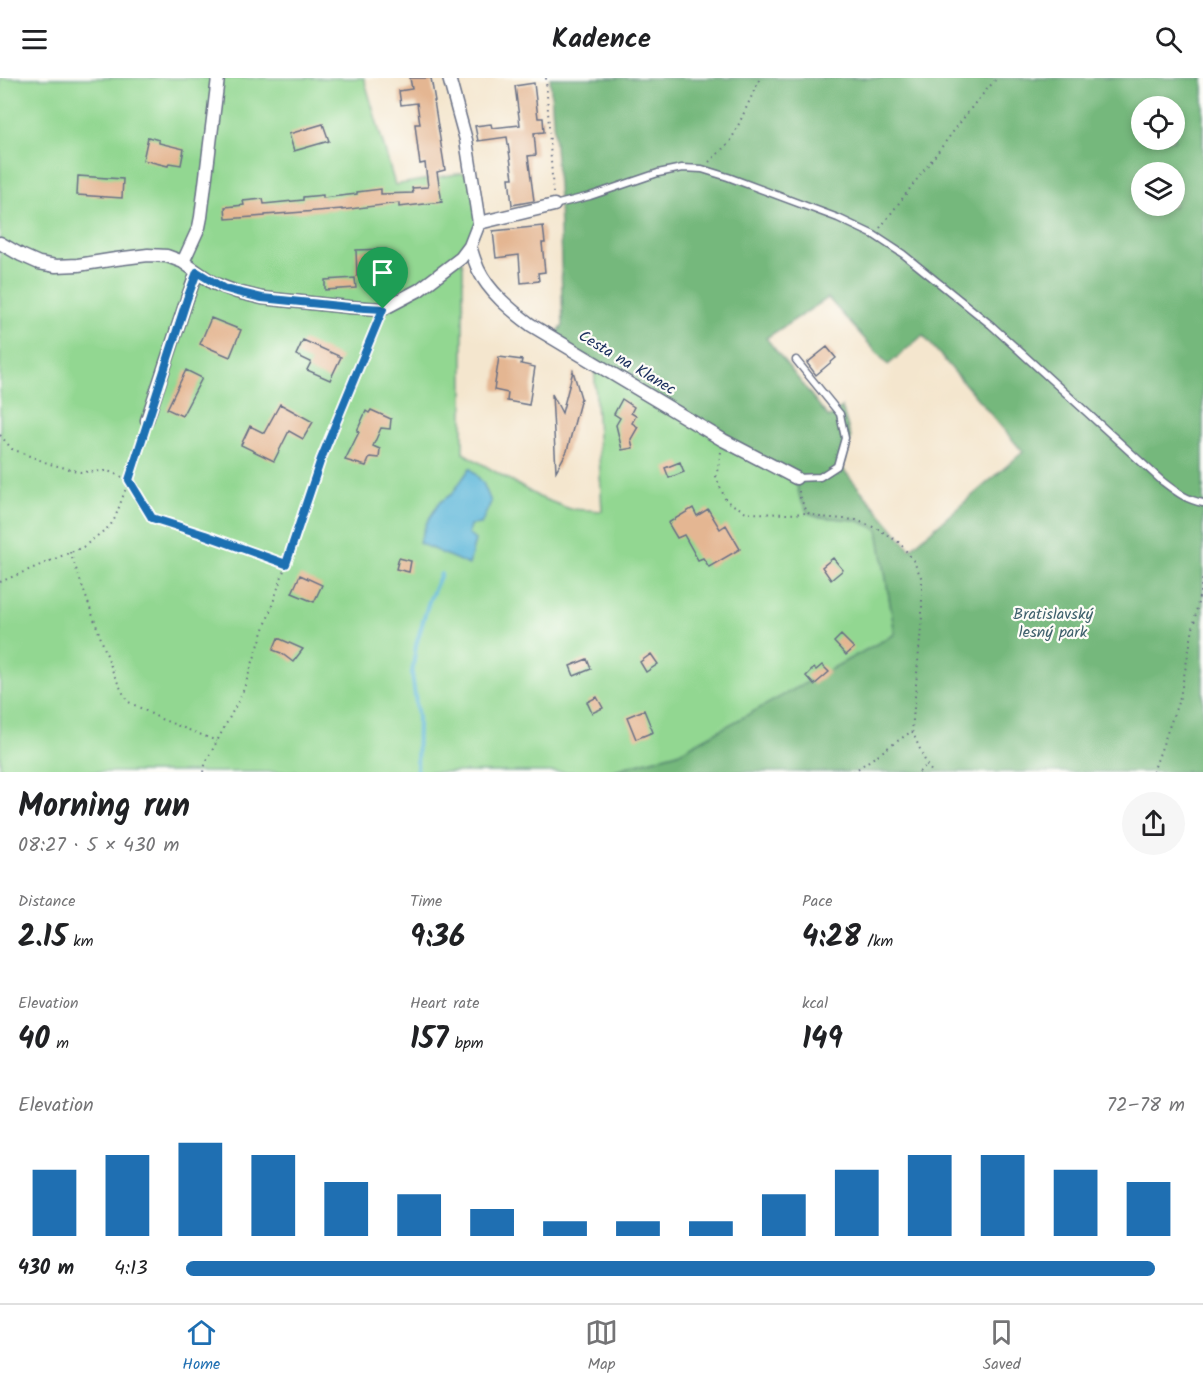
<!DOCTYPE html>
<html lang="en">
<head>
<meta charset="utf-8">
<style>
  :root { --surface:#fff; --page:#f6f6f6; --text:#202124; --muted:#757577; --line:#e0e0e0; --accent:#1f6fb2 }
  body { margin:0; font-family:Kalam,sans-serif; background:var(--page); color:var(--text); height:100vh; display:flex; flex-direction:column; font-size:22px; white-space:nowrap }
  * { box-sizing:border-box; margin:0 }
  p { font-size:20px; color:var(--muted) }
  .icon { flex:none; width:33px; height:33px; fill:none; stroke:currentColor; stroke-width:2; stroke-linecap:round; stroke-linejoin:round }
  .map { position:relative; height:694px; overflow:hidden }
  .side { display:flex; flex-direction:column; background:var(--surface); flex:1 }
  .side>* { flex:none }
  .buttons { position:absolute; left:1131px; top:18px; display:grid; gap:12px }
  .buttons a { display:grid; place-items:center; width:54px; height:54px; border-radius:50%; background:var(--surface); box-shadow:0 3px 9px #0003; font-size:30px }
  .pin { position:absolute; display:grid; place-items:center; width:51px; height:51px; color:#fff; margin:-62px -26px; border-radius:50% 50% 50% 0; rotate:-45deg; box-shadow:0 0 6px #0007 }
  .pin .icon { rotate:45deg }
  .round { display:grid; place-items:center; flex:none; width:63px; height:63px; border-radius:32px; background:var(--page) }
  .head { display:flex; align-items:center; justify-content:space-between; height:102px; padding:0 18px }
  h1 { font-size:33px; font-weight:600; line-height:45px }
  .metrics { display:grid; grid-template-columns:repeat(3,1fr); gap:9px; height:102px; padding:6px 18px }
  .metrics div { display:grid; align-content:center }
  .metrics b { font-size:30px; font-weight:600 }
  .metrics small { font-size:16px; font-weight:400 }
  .metrics p { font-size:16px }
  .chart { height:168px; padding:12px 18px }
  .chart p { display:flex; justify-content:space-between }
  .chart svg { width:100%; height:108px; margin-top:6px; stroke:var(--accent); stroke-width:6 }
  ul { padding:0 18px; list-style:none; font-size:20px }
  li { display:grid; grid-template-columns:96px 72px 1fr; align-items:center; height:45px }
  li i { height:15px; border-radius:8px; background:var(--accent) }
  header { display:flex; justify-content:space-between; align-items:center; height:78px; padding:0 18px; background:var(--surface); font-size:27px; font-weight:600 }
  .dock { display:flex; justify-content:space-around; align-items:center; height:84px; border-top:2px solid var(--line); background:var(--surface); font-size:16px; color:var(--muted) }
  .dock a { display:grid; justify-items:center; gap:3px }
  .dock .active { color:var(--accent) }
  .map>svg:first-child { display:block }
  .green { fill:#92d791; stroke:#568378; stroke-width:1.5 }
  .forest { fill:#75b87b; stroke:#48746c; stroke-width:1.5; fill-rule:evenodd }
  .water { fill:#5db7da; stroke:#3c739c; stroke-width:1.5 }
  .lines { fill:none; stroke-linecap:round; stroke-linejoin:round }
  .stream { stroke:#5db7da; stroke-width:4 }
  .building { fill:#e4b692 }
  .lane-casing { stroke:#676f85; stroke-width:9 }
  .street-casing { stroke:#676f85; stroke-width:15 }
  .path { stroke:#676f85; stroke-width:2; stroke-dasharray:1.5 4.5; stroke-linecap:butt }
  .lane { stroke:#fff; stroke-width:6 }
  .street { stroke:#fff; stroke-width:12 }
  .route-casing { stroke:#fff; stroke-width:12 }
  .route { stroke:#1f6fb2; stroke-width:8 }
  .labels { text-anchor:middle; dominant-baseline:central; stroke-width:4.5; stroke-linejoin:round; paint-order:stroke }
  .street-label { font-size:16px; fill:#1b2f5e; stroke:#fdfcf7 }
  .park-label { font-size:16px; fill:#3f616d; stroke:#fdfcf7 }
</style>
</head>
<body>
<header><svg class="icon" aria-label="menu" viewBox="0 0 24 24"><path d="M4 6h16M4 12h16M4 18h16"/></svg>Kadence<svg class="icon" aria-label="search" viewBox="0 0 24 24"><circle cx="10" cy="10" r="6"/><path d="M15 15l6 6"/></svg></header>
<div class="map">
<svg width="1203" height="694" viewBox="0 0 1203 694">
  <rect width="100%" height="100%" fill="#fdfcf7"/>
  <filter id="ink" filterUnits="userSpaceOnUse"><feTurbulence type="fractalNoise" baseFrequency=".0167" numOctaves="2"/><feDisplacementMap in="SourceGraphic" scale="12" xChannelSelector="R" yChannelSelector="G"/><feConvolveMatrix kernelMatrix="1 2 1 2 8 2 1 2 1" color-interpolation-filters="sRGB"/></filter>
  <filter id="wash" filterUnits="userSpaceOnUse"><feTurbulence type="fractalNoise" baseFrequency=".008" numOctaves="4" result="noise"/><feDisplacementMap in="SourceGraphic" scale="24" xChannelSelector="R" yChannelSelector="G"/><feGaussianBlur stdDeviation="1.35" result="paint"/><feColorMatrix in="noise" values="0 0 0 0 0 0 0 0 0 0 0 0 0 0 0 0 0 1.4 0 .05"/><feComposite in="paint" operator="in"/></filter>
  <g filter="url(#wash)">
    <rect width="100%" height="100%" fill="#f4e6ce"/>
    <!-- green -->
    <path class="green" d="M 0,0 L 364,0 L 395,107 L 462,95 L 473,99 L 479,145 L 461,180 L 463,189 L 463,375 L 539,419 L 570,431 L 602,433 L 594,285 L 796,400 L 820,439 L 856,442 L 878,451 L 895,556 L 678,675 L 607,694 L 0,694 Z"/>
    <!-- forest -->
    <path class="forest" d="M 550,0 L 1203,0 L 1203,694 L 607,694 L 678,675 L 895,556 L 878,451 L 856,442 L 820,439 L 808,435 L 800,420 L 795,400 L 552,260 L 563,248 L 559,121 ZM 1142,28 L 1174,28 L 1174,62 L 1142,62 ZM 1142,94 L 1174,94 L 1174,128 L 1142,128 ZM 828,220 L 888,287 L 923,257 L 1023,374 L 910,471 L 842,390 L 851,360 L 842,329 L 829,340 L 766,260 Z"/>
    <!-- water -->
    <path class="water" d="M 470,390 L 483,405 L 491,424 L 481,446 L 470,447 L 468,456 L 475,462 L 469,487 L 419,465 L 427,444 L 439,425 L 452,416 Z"/>
    <g class="lines">
      <!-- stream -->
      <path class="stream" d="M 417,694 L 418,640 L 412,596 L 416,567 L 429,523 L 441,496"/>
    </g>
    <g id="blocks">
      <!-- building -->
      <path class="building" d="M 410,0 L 431,0 L 435,23 L 434,23 L 445,92 L 437,94 L 442,124 L 399,129 L 399,125 L 342,132 L 342,131 L 265,137 L 265,138 L 226,141 L 225,129 L 244,127 L 243,123 L 263,121 L 264,126 L 303,122 L 303,119 L 323,117 L 323,120 L 357,116 L 357,114 L 381,111 L 381,116 L 413,115 L 412,110 L 428,109 L 425,85 L 420,86 L 418,72 L 415,46 L 420,46 L 417,25 L 401,27 L 399,13 L 412,11 Z
        M 534,5 L 538,40 L 543,40 L 544,54 L 534,55 L 536,77 L 528,78 L 534,123 L 512,127 L 509,100 L 513,100 L 507,59 L 478,63 L 475,48 L 491,46 L 492,50 L 520,47 L 515,8 Z
        M 323,46 L 329,63 L 294,73 L 289,56 Z
        M 148,59 L 159,62 L 159,65 L 184,71 L 181,87 L 169,85 L 168,88 L 143,82 Z
        M 78,98 L 123,101 L 122,120 L 77,117 Z
        M 543,148 L 545,165 L 542,165 L 545,194 L 538,195 L 539,203 L 521,205 L 519,177 L 496,180 L 493,153 Z
        M 386,171 L 387,197 L 357,198 L 356,172 Z
        M 355,200 L 356,210 L 325,212 L 325,202 Z
        M 211,240 L 241,252 L 230,279 L 200,266 Z
        M 303,262 L 341,279 L 330,302 L 307,292 L 311,284 L 296,277 Z
        M 827,269 L 836,280 L 816,297 L 807,285 Z
        M 499,279 L 522,282 L 521,286 L 535,289 L 529,327 L 507,323 L 508,315 L 494,312 Z
        M 186,292 L 202,300 L 182,338 L 167,331 Z
        M 573,293 L 581,320 L 567,373 L 556,393 L 552,316 L 562,335 Z
        M 622,321 L 634,329 L 631,335 L 636,338 L 632,345 L 638,349 L 631,361 L 633,370 L 622,372 L 616,347 L 620,340 L 614,336 Z
        M 280,326 L 313,344 L 303,361 L 289,353 L 274,383 L 241,367 L 250,348 L 264,355 Z
        M 371,332 L 391,341 L 390,351 L 381,350 L 373,368 L 380,371 L 379,380 L 370,379 L 366,388 L 345,382 L 359,354 L 357,353 L 366,333 L 369,335 Z
        M 680,384 L 684,394 L 669,400 L 665,390 Z
        M 693,430 L 697,438 L 708,431 L 720,451 L 726,447 L 740,471 L 709,489 L 703,480 L 698,482 L 684,457 L 677,460 L 668,445 Z
        M 399,480 L 411,483 L 409,494 L 396,491 Z
        M 833,480 L 843,492 L 831,502 L 822,489 Z
        M 300,497 L 322,507 L 314,524 L 292,515 Z
        M 841,557 L 854,570 L 846,577 L 834,564 Z
        M 278,560 L 303,571 L 293,584 L 281,575 L 273,572 Z
        M 651,576 L 658,586 L 646,594 L 640,584 Z
        M 587,581 L 591,591 L 574,598 L 570,588 Z
        M 822,587 L 829,594 L 814,607 L 806,598 L 814,590 L 816,592 Z
        M 597,619 L 603,630 L 592,635 L 587,624 Z
        M 644,632 L 653,654 L 636,661 L 627,639 Z"/>
    </g>
  </g>
  <g filter="url(#ink)">
    <use href="#blocks" fill-opacity="0" stroke="#676f85" stroke-width="1.5"/>
    <g class="lines">
      <!-- lane casing -->
      <g class="lane-casing">
        <path id="lane" d="M 554,127 L 590,118 L 658,95 L 682,90 L 702,91 L 728,99 L 838,140 L 874,157 L 903,176 L 991,247 L 1162,403 C 1175,413 1186,422 1203,425
          M 796,282 L 840,336 L 845,360 L 837,388 L 820,399 L 796,400
          M 321,381 L 383,232"/>
      </g>
      <!-- street casing -->
      <g class="street-casing">
        <path id="street" d="M 479,145 L 554,127
          M 0,165 L 21,177 L 39,185 L 56,188 L 78,187 L 116,181 L 148,177 L 167,178 L 183,184 L 213,205 L 237,214 L 262,220 L 349,229 L 383,231 L 419,212 L 461,180 L 470,168 L 479,145 L 466,62 L 449,0
          M 470,168 C 472,175 475,184 478,191 C 489,214 511,232 531,247 L 723,362 L 796,400
          M 183,184 L 199,149 L 201,139 L 218,0
          M 147,342 L 187,221 L 197,194"/>
      </g>
      <!-- path -->
      <path class="path" d="M 546,0 L 553,115
        M 709,84 L 730,64 L 737,50 L 760,0
        M 880,150 L 975,25 L 997,0
        M 0,357 L 12,371 L 50,386 L 81,394 L 108,393 L 129,402 L 152,440 L 205,457 L 286,486
        M 721,374 L 716,399 L 726,423 L 748,435 L 789,436 L 807,435
        M 799,413 L 800,420 L 808,435 L 820,439 L 856,442 L 878,451 L 900,465 L 913,482 L 922,501 L 922,538 L 912,653 L 927,687 L 932,694
        M 70,474 L 114,597 L 127,623 L 161,641 L 217,663
        M 0,504 L 83,469 L 110,448 L 115,440 L 129,402 L 144,353
        M 203,694 L 206,684 L 242,616 L 319,389
        M 853,694 L 912,653
        M 919,694 L 927,687
        M 1153,694 L 1180,619 L 1203,498"/>
      <!-- lane -->
      <use href="#lane" class="lane"/>
      <!-- street -->
      <use href="#street" class="street"/>
    </g>
  </g>
  <g class="lines" filter="url(#ink)">
    <!-- route casing -->
    <g class="route-casing">
      <path id="route" d="M 197,194 L 223,210 L 237,214 L 262,220 L 349,229 L 383,231 L 321,381 L 286,486 L 205,457 L 152,440 L 129,402 L 187,221 Z"/>
    </g>
    <!-- route -->
    <use href="#route" class="route"/>
  </g>
  <g class="labels">
    <!-- street labels -->
    <g class="street-label">
      <text transform="translate(627 285) rotate(31)">Cesta na Klanec</text>
    </g>
    <!-- park labels -->
    <g class="park-label">
      <text x="1053" y="536">Bratislavský<tspan x="1053" dy="18">lesný park</tspan></text>
    </g>
  </g>
</svg>
<div class="buttons">
<a><svg class="icon" aria-label="locate" viewBox="0 0 24 24"><circle cx="12" cy="12" r="6"/><path d="M12 2v4M12 18v4M2 12h4M18 12h4"/></svg></a>
<a><svg class="icon" aria-label="layers" viewBox="0 0 24 24"><path d="M12 4l9 5-9 5-9-5zM3 14l9 5 9-5"/></svg></a>
</div>
<div class="pin" style="left:383px;top:231px;background:#1e9e55"><svg class="icon" aria-label="arrive" viewBox="0 0 24 24"><path d="M6 21V4h12l-3 4 3 4H6"/></svg></div>
</div>
<section class="side">
<div class="head"><div><h1>Morning run</h1><p>08:27 · 5 × 430 m</p></div><a class="round"><svg class="icon" aria-label="share" viewBox="0 0 24 24"><path d="M12 15V3M7 8l5-5 5 5M5 13v7h14v-7"/></svg></a></div>
<div class="metrics">
<div><p>Distance</p><b>2.15<small> km</small></b></div>
<div><p>Time</p><b>9:36</b></div>
<div><p>Pace</p><b>4:28<small> /km</small></b></div>
</div>
<div class="metrics">
<div><p>Elevation</p><b>40<small> m</small></b></div>
<div><p>Heart rate</p><b>157<small> bpm</small></b></div>
<div><p>kcal</p><b>149</b></div>
</div>
<div class="chart"><p><span>Elevation</span>72–78 m</p>
<svg viewBox="0 0 160 44" preserveAspectRatio="none"><path d="M5 44V17M15 44V11M25 44V6M35 44V11M45 44V22M55 44V27M65 44V33M75 44V38M85 44V38M95 44V38M105 44V27M115 44V17M125 44V11M135 44V11M145 44V17M155 44V22"/></svg>
</div>
<ul>
<li><b>430 m</b>4:13<i style="width:97%"></i></li>
</ul>
</section>
<nav class="dock">
<a class="active"><svg class="icon" aria-label="home" viewBox="0 0 24 24"><path d="M3 11l9-7 9 7M6 9v11h12V9"/></svg>Home</a>
<a><svg class="icon" aria-label="map" viewBox="0 0 24 24"><path d="M3 6l6-2 6 2 6-2v14l-6 2-6-2-6 2zM9 4v14M15 6v14"/></svg>Map</a>
<a><svg class="icon" aria-label="saved" viewBox="0 0 24 24"><path d="M7 4h10v16l-5-4-5 4z"/></svg>Saved</a>
</nav>
</body>
</html>
